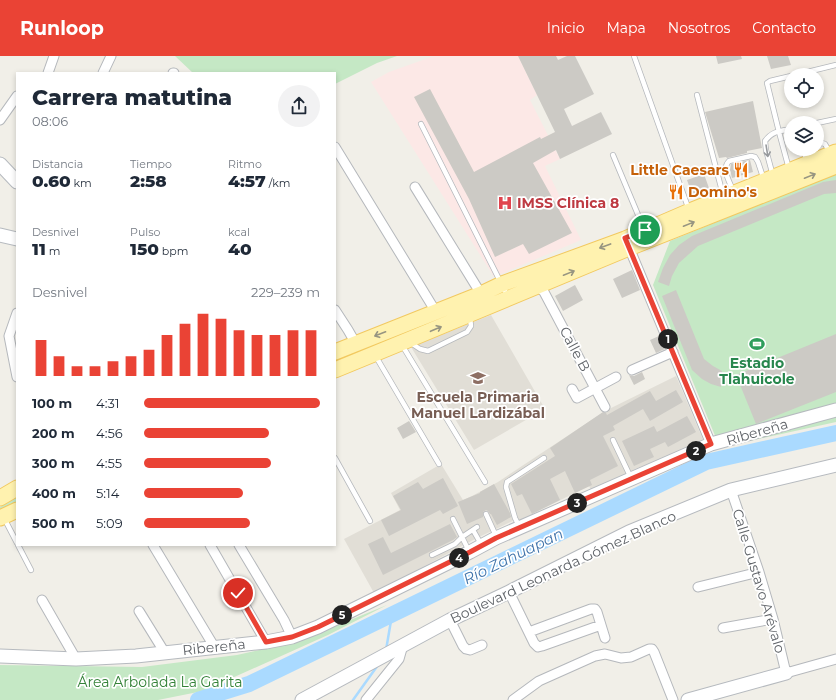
<!DOCTYPE html>
<html lang="es">
<head>
<meta charset="utf-8">
<style>
  :root { --surface:#fff; --page:#f2f2f3; --text:#1f2937; --muted:#747a83; --accent:#ea4335 }
  body { margin:0; font-family:Montserrat,sans-serif; background:var(--page); color:var(--text); height:100vh; display:flex; flex-direction:column; font-size:15px; white-space:nowrap }
  * { box-sizing:border-box; margin:0 }
  p { font-size:13px; color:var(--muted) }
  .icon { flex:none; width:22px; height:22px; fill:none; stroke:currentColor; stroke-width:2; stroke-linecap:round; stroke-linejoin:round }
  .map { position:relative; flex:1; overflow:hidden }
  .panel { position:absolute; left:16px; top:16px; width:320px; height:474px; display:flex; flex-direction:column; background:var(--surface); border-radius:0px; box-shadow:0 2px 6px #0003 }
  .panel>* { flex:none }
  .tools { position:absolute; left:784px; top:12px; display:grid; gap:8px }
  .tools a { display:grid; place-items:center; width:40px; height:40px; border-radius:50%; background:var(--surface); box-shadow:0 2px 6px #0003; font-size:20px }
  .pin { position:absolute; display:grid; place-items:center; width:34px; height:34px; color:#fff; margin:-17px; border:2px solid #fff; border-radius:50%; box-shadow:0 1px 4px #0007 }
  .km { position:absolute; width:20px; height:20px; margin:-10px; border-radius:50%; background:#222; color:#fff; font-size:11px; line-height:20px; text-align:center }
  .round { display:grid; place-items:center; flex:none; width:42px; height:42px; border-radius:21px; background:var(--page) }
  .overview { display:flex; align-items:center; justify-content:space-between; height:68px; padding:0 16px }
  h1 { font-size:22px; font-weight:800; line-height:30px }
  .figures { display:grid; grid-template-columns:repeat(3,1fr); gap:6px; height:68px; padding:4px 16px }
  .figures div { display:grid; align-content:center }
  .figures b { font-size:17px; font-weight:800 }
  .figures small { font-size:11px; font-weight:400 }
  .figures p { font-size:11px }
  .chart { height:112px; padding:8px 16px }
  .chart p { display:flex; justify-content:space-between }
  .chart svg { width:100%; height:72px; margin-top:4px; stroke:var(--accent); stroke-width:6 }
  ul { padding:0 16px; list-style:none; font-size:13px }
  li { display:grid; grid-template-columns:64px 48px 1fr; align-items:center; height:30px }
  li i { height:10px; border-radius:5px; background:var(--accent) }
  header { display:flex; align-items:center; gap:24px; box-sizing:border-box; height:56px; padding:0 20px; background:var(--accent); color:#fff }
  header strong { font-size:19px }
  nav { display:flex; gap:22px; margin-inline-start:auto; font-size:14px }
  .map>svg:first-child { display:block }
  .education { fill:#e1ded6 }
  .medical { fill:#fce8e6 }
  .green { fill:#c5e8c5 }
  .lines { fill:none; stroke-linecap:round; stroke-linejoin:round }
  .stream { stroke:#aadaff; stroke-width:2.5 }
  .river { stroke:#aadaff; stroke-width:16 }
  .building { fill:#cccac5 }
  .lane-casing { stroke:#b5b8bc; stroke-width:6 }
  .street-casing { stroke:#b5b8bc; stroke-width:11 }
  .secondary-casing { stroke:#b6babf; stroke-width:15 }
  .primary-casing { stroke:#f2c960; stroke-width:17 }
  .lane { stroke:#fff; stroke-width:4.5 }
  .street { stroke:#fff; stroke-width:9 }
  .secondary { stroke:#fff; stroke-width:13 }
  .primary { stroke:#fff2af; stroke-width:15 }
  .oneway { stroke:#979a9d }
  .oneway2 { stroke:#979581 }
  .route-casing { stroke:#fff; stroke-width:8 }
  .route { stroke:#ea4335; stroke-width:5 }
  .labels { text-anchor:middle; dominant-baseline:central; stroke-width:3.5; stroke-linejoin:round; paint-order:stroke }
  .food-label { font-size:14px; font-weight:bold; fill:#c56008; stroke:#fff; text-anchor:end }
  .health-label { font-size:14px; font-weight:bold; fill:#be3a42; stroke:#fff; text-anchor:start }
  .street-label { font-size:14px; fill:#5f6368; stroke:#fff }
  .leisure-label { font-size:14px; font-weight:bold; fill:#27864d; stroke:#fff }
  .education-label { font-size:14px; font-weight:bold; fill:#785e54; stroke:#fff }
  .park-label { font-size:14px; fill:#348238; stroke:#fff }
  .water-label { font-size:15px; font-style:italic; fill:#4174aa; stroke:#fff }
</style>
</head>
<body>
<header>
<strong>Runloop</strong>
<nav><a>Inicio</a><a>Mapa</a><a>Nosotros</a><a>Contacto</a></nav>
</header>
<div class="map">
<svg width="836" height="644" viewBox="0 0 836 644">
  <rect width="100%" height="100%" fill="#f1efe8"/>
  <!-- education -->
  <path class="education" d="M 491,259 L 545,353 L 474,394 L 411,291 Z
    M 676,320 L 704,386 L 635,413 L 591,434 L 589,430 L 532,458 L 533,461 L 520,468 L 517,463 L 477,482 L 374,537 L 344,483 L 400,454 L 391,437 L 441,408 L 463,444 L 472,440 L 498,426 L 605,355 Z"/>
  <!-- medical -->
  <path class="medical" d="M 434,0 L 518,0 L 537,39 L 530,44 L 560,103 L 545,110 L 581,184 L 494,221 L 371,26 L 389,16 Z"/>
  <!-- green -->
  <path class="green" d="M 175,0 L 397,0 L 377,7 L 335,28 L 335,17 L 193,17 Z
    M 836,117 L 836,348 L 716,382 L 653,229 L 670,185 Z
    M 836,357 L 836,366 L 722,391 Z
    M 17,441 L 17,451 L 0,459 L 0,451 Z
    M 387,549 L 328,579 L 203,635 L 158,644 L 0,644 L 0,609 L 142,611 L 237,599 L 299,585 Z"/>
  <g class="lines">
    <!-- stream -->
    <path class="stream" d="M 386,594 L 392,559
      M 353,644 L 378,609"/>
    <!-- river -->
    <path class="river" d="M 198,644 L 249,628 L 706,406 L 836,377"/>
  </g>
  <!-- building -->
  <path class="building" d="M 518,0 L 556,0 L 558,4 L 567,0 L 575,0 L 594,38 L 564,53 L 572,70 L 601,56 L 612,78 L 560,103 L 556,94 L 533,107 L 572,177 L 529,198 L 523,188 L 495,201 L 469,143 L 414,41 L 430,33 L 474,116 L 540,81 L 541,83 L 555,76 Z
    M 716,0 L 741,0 L 742,3 L 718,8 Z
    M 767,0 L 788,0 L 791,9 L 771,13 Z
    M 753,45 L 762,92 L 747,95 L 747,97 L 727,102 L 726,101 L 719,102 L 705,56 Z
    M 750,104 L 753,116 L 732,122 L 730,114 L 731,108 Z
    M 704,118 L 710,135 L 693,141 L 687,124 Z
    M 836,124 L 836,137 L 824,138 L 698,190 L 679,207 L 672,220 L 669,230 L 658,226 L 663,212 L 670,199 L 679,189 L 692,180 L 823,126 Z
    M 632,214 L 640,234 L 622,242 L 613,223 Z
    M 575,229 L 583,244 L 563,255 L 555,240 Z
    M 676,234 L 704,303 L 713,310 L 722,315 L 721,331 L 711,328 L 702,323 L 692,314 L 662,240 Z
    M 836,278 L 836,336 L 756,368 L 736,319 Z
    M 659,280 L 665,293 L 656,297 L 650,284 Z
    M 642,316 L 645,323 L 634,329 L 629,319 L 634,320 Z
    M 676,334 L 683,346 L 650,365 L 643,353 L 613,370 L 615,374 L 603,380 L 618,410 L 590,424 L 592,429 L 575,437 L 565,415 L 550,423 L 560,444 L 532,458 L 522,438 L 517,440 L 511,428 L 555,400 L 550,392 L 603,356 L 606,357 L 607,359 L 650,335 L 656,345 Z
    M 687,360 L 696,376 L 668,391 L 665,386 L 650,393 L 654,401 L 634,410 L 622,385 L 654,370 L 657,376 Z
    M 409,365 L 416,376 L 403,383 L 397,372 Z
    M 443,422 L 458,450 L 443,458 L 440,454 L 389,480 L 381,464 L 401,454 L 393,440 L 418,426 L 423,433 Z
    M 494,428 L 510,457 L 511,461 L 497,469 L 491,458 L 490,458 L 488,455 L 486,454 L 483,456 L 483,461 L 467,468 L 458,446 L 480,437 L 480,436 Z
    M 450,468 L 457,481 L 453,484 L 383,519 L 368,488 L 383,481 L 391,497 Z"/>
  <g class="lines">
    <!-- lane casing -->
    <g class="lane-casing">
      <path id="lane" d="M 634,0 L 689,154
        M 795,19 L 836,9
        M 697,39 L 723,139
        M 817,67 L 836,63
        M 421,68 L 508,241
        M 817,88 L 822,87 L 825,88 L 830,97
        M 805,93 L 804,95 L 806,105
        M 613,99 L 644,173
        M 789,113 L 779,76 L 767,27 L 770,25 L 791,20
        M 773,120 L 766,94 L 765,85 C 772,75 780,75 791,73
        M 733,135 C 730,126 721,113 729,105 L 751,100 L 755,101 L 758,106 L 764,124
        M 411,287 L 420,293 L 428,295 L 467,276 L 471,270 L 470,262
        M 402,289 L 485,426
        M 375,299 L 439,408
        M 613,384 L 631,422
        M 335,402 L 370,465
        M 486,458 L 496,480
        M 4,462 L 17,487
        M 453,463 L 469,495
        M 519,470 L 515,462 L 506,431 L 507,426 L 544,402
        M 473,474 L 481,488
        M 18,489 L 31,514
        M 432,499 L 455,488 L 462,481 L 477,471"/>
    </g>
    <!-- street casing -->
    <g class="street-casing">
      <path id="street" d="M 48,17 L 54,0
        M 103,17 L 111,0
        M 173,17 L 174,17
        M 0,64 L 17,40
        M 335,91 L 436,256
        M 415,131 L 481,238
        M 628,189 L 711,388
        M 535,228 L 544,236 L 605,351
        M 335,254 L 348,274 L 356,288
        M 17,257 L 9,280 L 17,321
        M 632,314 L 673,296
        M 572,333 L 577,342 L 616,321
        M 731,434 L 759,516 L 773,563 L 786,617 L 836,603
        M 153,489 L 215,592
        M 210,489 L 266,586
        M 239,489 L 284,564 L 292,581
        M 698,531 L 759,516
        M 509,536 L 534,587 L 538,591 L 542,590 L 601,569
        M 42,544 L 76,603
        M 139,555 L 165,597
        M 450,564 L 463,590 L 466,593 L 470,594 L 482,589
        M 723,572 L 773,563
        M 529,576 L 591,553 L 595,553 L 597,556 L 605,582
        M 366,644 L 399,603 L 403,589
        M 513,644 L 539,625 L 595,600 L 605,598 L 621,602 L 631,601 L 649,593 L 652,593 L 654,596 L 673,644"/>
    </g>
    <!-- secondary casing -->
    <g class="secondary-casing">
      <path id="secondary" d="M 0,108 L 17,126
        M 0,179 L 17,183
        M 0,600 L 76,603 L 136,600 L 266,586 L 292,581 L 318,571 L 470,496 L 496,482 L 711,388 L 836,354
        M 302,644 L 450,564 L 509,536 L 629,476 L 731,434 L 836,409
        M 688,644 L 786,617"/>
    </g>
    <!-- primary casing -->
    <g class="primary-casing">
      <path id="primary" d="M 335,296 L 481,238 L 502,228 L 625,183 L 690,155 L 836,96
        M 335,314 L 408,284 L 629,192 L 836,110
        M 0,442 L 17,432
        M 0,462 L 17,454"/>
    </g>
    <!-- lane -->
    <use href="#lane" class="lane"/>
    <!-- street -->
    <use href="#street" class="street"/>
    <!-- secondary -->
    <use href="#secondary" class="secondary"/>
    <!-- primary -->
    <use href="#primary" class="primary"/>
  </g>
  <!-- one-way arrows -->
  <defs><path id="oneway-shaft" d="M-6 0H5M1.5-3L5.5 0L1.5 3" fill="none" stroke-width="1.6" stroke-linecap="round" stroke-linejoin="round"/></defs>
  <use class="oneway" href="#oneway-shaft" transform="translate(767 95) rotate(81)"/>
  <g class="oneway2">
    <use href="#oneway-shaft" transform="translate(810 120) rotate(-22)"/>
    <use href="#oneway-shaft" transform="translate(689 168) rotate(-22)"/>
    <use href="#oneway-shaft" transform="translate(605 190) rotate(160)"/>
    <use href="#oneway-shaft" transform="translate(569 217) rotate(-22)"/>
    <use href="#oneway-shaft" transform="translate(436 273) rotate(-23)"/>
    <use href="#oneway-shaft" transform="translate(380 278) rotate(159)"/>
  </g>
  <g class="lines">
    <!-- route casing -->
    <g class="route-casing">
      <path id="route" d="M 238,537 L 266,586 L 292,581 L 318,571 L 470,496 L 496,482 L 711,388 L 625,182 L 645,174"/>
    </g>
    <!-- route -->
    <use href="#route" class="route"/>
  </g>
  <!-- icons -->
  <defs>
    <g id="restaurant-bare" transform="scale(1.2)"><path d="M-5-6h1v4h1v-4h1v4h1v-4h1v5L-1.5 .5V6h-2V.5L-5-1ZM5-6V6H3V1.5H1.5Q1.5-4 5-6Z" fill="#e8710a" stroke="#fff" stroke-width="2.5" paint-order="stroke"/></g>
    <g id="hospital-bare" transform="scale(1.2)"><path d="M-5-5h3v3.5h4V-5h3V5h-3V1.5h-4V5h-3Z" fill="#e0444e" stroke="#fff" stroke-width="2.5" paint-order="stroke"/></g>
    <g id="stadium-bare" transform="scale(1.2)"><path d="M0-5a6.5 5 0 1 0 0 10a6.5 5 0 1 0 0-10ZM-3.5-1.8h7v3.6h-7Z" fill="#2e9e5b" stroke="#fff" stroke-width="2.5" paint-order="stroke"/></g>
    <g id="school-bare" transform="scale(1.2)"><path d="M0-5L7-2L0 1L-7-2ZM-4 1L0 2.5L4 1V4Q0 6-4 4Z" fill="#8d6e63" stroke="#fff" stroke-width="2.5" paint-order="stroke"/></g>
  </defs>
  <g fill-rule="evenodd">
    <use href="#restaurant-bare" x="741" y="114"/>
    <use href="#restaurant-bare" x="676" y="136"/>
    <use href="#hospital-bare" x="505" y="147"/>
    <use href="#stadium-bare" x="757" y="288"/>
    <use href="#school-bare" x="478" y="322"/>
  </g>
  <g class="labels">
    <!-- food labels -->
    <g class="food-label">
      <text x="729" y="114">Little Caesars</text>
      <text x="688" y="136" text-anchor="start">Domino's</text>
    </g>
    <!-- health labels -->
    <g class="health-label">
      <text x="517" y="147">IMSS Clínica 8</text>
    </g>
    <!-- street labels -->
    <g class="street-label">
      <text transform="translate(575 293) rotate(62)">Calle B</text>
      <text transform="translate(757 376) rotate(-16)">Ribereña</text>
      <text transform="translate(563 511) rotate(-25)">Boulevard Leonarda Gómez Blanco</text>
      <text transform="translate(759 525) rotate(73)">Calle Gustavo Arévalo</text>
      <text transform="translate(214 591) rotate(-6)">Ribereña</text>
    </g>
    <!-- leisure labels -->
    <g class="leisure-label">
      <text x="757" y="307">Estadio<tspan x="757" dy="16">Tlahuicole</tspan></text>
    </g>
    <!-- education labels -->
    <g class="education-label">
      <text x="478" y="341">Escuela Primaria<tspan x="478" dy="16">Manuel Lardizábal</tspan></text>
    </g>
    <!-- park labels -->
    <g class="park-label">
      <text x="160" y="626">Área Arbolada La Garita</text>
    </g>
    <!-- water labels -->
    <g class="water-label">
      <text transform="translate(513 500) rotate(-26)">Río Zahuapan</text>
    </g>
  </g>
</svg>
<div class="tools">
<a><svg class="icon" aria-label="locate" viewBox="0 0 24 24"><circle cx="12" cy="12" r="6"/><path d="M12 2v4M12 18v4M2 12h4M18 12h4"/></svg></a>
<a><svg class="icon" aria-label="layers" viewBox="0 0 24 24"><path d="M12 4l9 5-9 5-9-5zM3 14l9 5 9-5"/></svg></a>
</div>
<div class="pin" style="left:645px;top:174px;background:#1e9e55"><svg class="icon" aria-label="arrive" viewBox="0 0 24 24"><path d="M6 21V4h12l-3 4 3 4H6"/></svg></div>
<div class="pin" style="left:238px;top:537px;background:#d93025"><svg class="icon" aria-label="check" viewBox="0 0 24 24"><path d="M5 12l5 5 9-10"/></svg></div>
<b class="km" style="left:668px;top:283px">1</b>
<b class="km" style="left:696px;top:395px">2</b>
<b class="km" style="left:577px;top:447px">3</b>
<b class="km" style="left:459px;top:502px">4</b>
<b class="km" style="left:342px;top:559px">5</b>
<section class="panel">
<div class="overview"><div><h1>Carrera matutina</h1><p>08:06</p></div><a class="round"><svg class="icon" aria-label="share" viewBox="0 0 24 24"><path d="M12 15V3M7 8l5-5 5 5M5 13v7h14v-7"/></svg></a></div>
<div class="figures">
<div><p>Distancia</p><b>0.60<small> km</small></b></div>
<div><p>Tiempo</p><b>2:58</b></div>
<div><p>Ritmo</p><b>4:57<small> /km</small></b></div>
</div>
<div class="figures">
<div><p>Desnivel</p><b>11<small> m</small></b></div>
<div><p>Pulso</p><b>150<small> bpm</small></b></div>
<div><p>kcal</p><b>40</b></div>
</div>
<div class="chart"><p><span>Desnivel</span>229–239 m</p>
<svg viewBox="0 0 160 44" preserveAspectRatio="none"><path d="M5 44V22M15 44V32M25 44V38M35 44V38M45 44V35M55 44V32M65 44V28M75 44V19M85 44V12M95 44V6M105 44V9M115 44V16M125 44V19M135 44V19M145 44V16M155 44V16"/></svg>
</div>
<ul>
<li><b>100 m</b>4:31<i style="width:100%"></i></li>
<li><b>200 m</b>4:56<i style="width:71%"></i></li>
<li><b>300 m</b>4:55<i style="width:72%"></i></li>
<li><b>400 m</b>5:14<i style="width:56%"></i></li>
<li><b>500 m</b>5:09<i style="width:60%"></i></li>
</ul>
</section>
</div>
</body>
</html>
